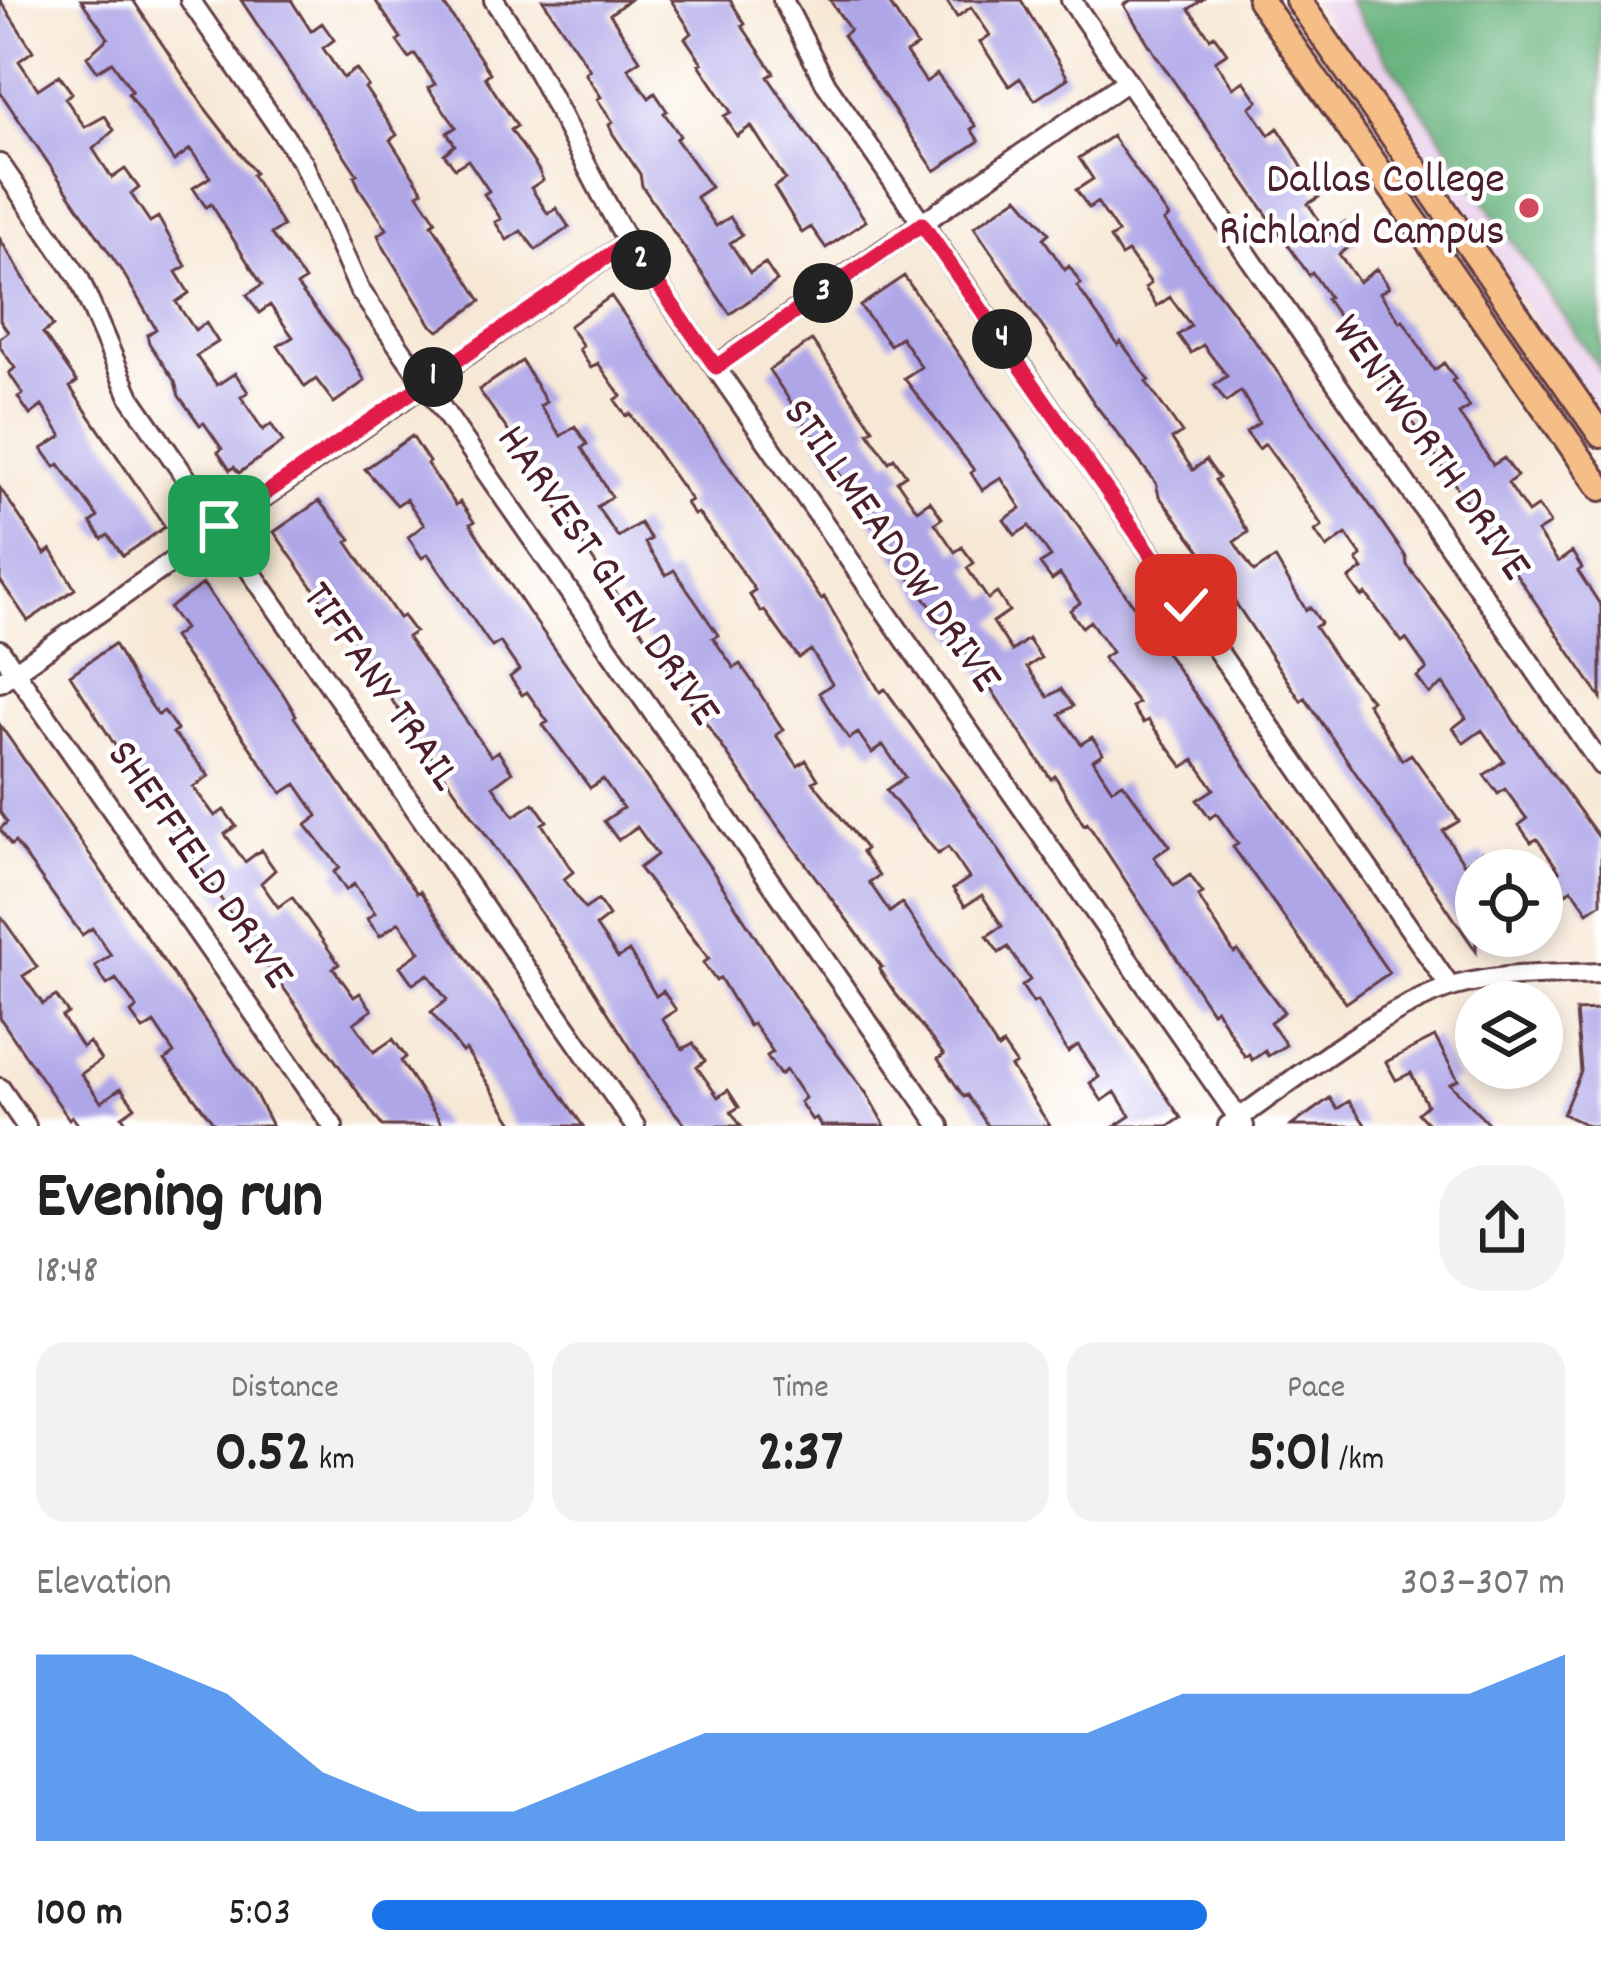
<!DOCTYPE html>
<html lang="en">
<head>
<meta charset="utf-8">
<style>
  :root { --surface:#fff; --page:#f2f2f2; --text:#222; --muted:#767676; --accent:#1a73e8 }
  body { margin:0; font-family:Dekko,sans-serif; background:var(--page); color:var(--text); height:100vh; display:flex; flex-direction:column; font-size:45px; white-space:nowrap }
  * { box-sizing:border-box; margin:0 }
  p { font-size:39px; color:var(--muted) }
  .icon { flex:none; width:66px; height:66px; fill:none; stroke:currentColor; stroke-width:2; stroke-linecap:round; stroke-linejoin:round }
  .map { position:relative; height:1126px; overflow:hidden }
  .panel { display:flex; flex-direction:column; background:var(--surface); flex:1 }
  .panel>* { flex:none }
  .buttons { position:absolute; left:1455px; top:849px; display:grid; gap:24px }
  .buttons a { display:grid; place-items:center; width:108px; height:108px; border-radius:50%; background:var(--surface); box-shadow:0 6px 18px #0003; font-size:60px }
  .pin { position:absolute; display:grid; place-items:center; width:102px; height:102px; color:#fff; margin:-51px; border-radius:24px; box-shadow:0 6px 18px #0006 }
  .km { position:absolute; width:60px; height:60px; margin:-30px; border-radius:50%; background:#222; color:#fff; font-size:33px; line-height:60px; text-align:center }
  .round { display:grid; place-items:center; flex:none; width:126px; height:126px; border-radius:48px; background:var(--page) }
  .head { display:flex; align-items:center; justify-content:space-between; height:204px; padding:0 36px }
  h1 { font-size:66px; font-weight:700; line-height:90px }
  .figures { display:grid; grid-template-columns:repeat(3,1fr); gap:18px; height:204px; padding:12px 36px }
  .figures div { display:grid; align-content:center; border-radius:30px; background:var(--page); text-align:center }
  .figures b { font-size:60px; font-weight:700 }
  .figures small { font-size:33px; font-weight:400 }
  .figures p { font-size:33px }
  .chart { height:336px; padding:24px 36px }
  .chart p { display:flex; justify-content:space-between }
  .chart svg { width:100%; height:216px; margin-top:12px; fill:var(--accent); opacity:.7 }
  ul { padding:0 36px; list-style:none; font-size:39px }
  li { display:grid; grid-template-columns:192px 144px 1fr; align-items:center; height:90px }
  li i { height:30px; border-radius:15px; background:var(--accent) }
  .map>svg:first-child { display:block }
  .built { fill:#ead1ec }
  .forest { fill:#64b17a; stroke:#576852; stroke-width:3 }
  .building { fill:#afa6e8 }
  .lines { fill:none; stroke-linecap:round; stroke-linejoin:round }
  .minor-casing { stroke:#643d44; stroke-width:24 }
  .major-casing { stroke:#643d44; stroke-width:30 }
  .minor { stroke:#fff; stroke-width:18 }
  .major { stroke:#f6be87; stroke-width:24 }
  .route-casing { stroke:#fff; stroke-width:24 }
  .route { stroke:#e11d48; stroke-width:15 }
  .poi-dot { fill:#d1495b; stroke:#fff; stroke-width:4.5 }
  .labels { text-anchor:middle; dominant-baseline:central; stroke-width:9; stroke-linejoin:round; paint-order:stroke }
  .poi-label { font-size:45px; fill:#4a1f2b; stroke:#fff; text-anchor:end }
  .street-label { font-size:45px; fill:#4a1f2b; stroke:#fff }
</style>
</head>
<body>
<div class="map">
<svg width="1601" height="1126" viewBox="0 0 1601 1126">
  <rect width="100%" height="100%" fill="#fff"/>
  <filter id="ink" filterUnits="userSpaceOnUse"><feTurbulence type="fractalNoise" baseFrequency=".00833" numOctaves="2"/><feDisplacementMap in="SourceGraphic" scale="24" xChannelSelector="R" yChannelSelector="G"/><feConvolveMatrix kernelMatrix="1 2 1 2 8 2 1 2 1" color-interpolation-filters="sRGB"/></filter>
  <filter id="wash" filterUnits="userSpaceOnUse"><feTurbulence type="fractalNoise" baseFrequency=".004" numOctaves="4" result="noise"/><feDisplacementMap in="SourceGraphic" scale="48" xChannelSelector="R" yChannelSelector="G"/><feGaussianBlur stdDeviation="2.7" result="paint"/><feColorMatrix in="noise" values="0 0 0 0 0 0 0 0 0 0 0 0 0 0 0 0 0 1.4 0 .05"/><feComposite in="paint" operator="in"/></filter>
  <g filter="url(#wash)">
    <rect width="100%" height="100%" fill="#f7e8d5"/>
    <!-- built -->
    <path class="built" d="M 1312,0 L 1601,0 L 1601,415 Z"/>
    <!-- forest -->
    <path class="forest" d="M 1347,0 L 1601,0 L 1601,371 Z"/>
    <g id="blocks">
      <!-- building -->
      <path class="building" d="M 0,0 L 33,51 L 19,61 L 38,89 L 59,75 L 72,93 L 65,98 L 85,127 L 105,116 L 114,130 L 93,149 L 112,178 L 125,169 L 139,188 L 131,194 L 150,222 L 158,217 L 186,266 L 176,272 L 189,293 L 176,302 L 195,330 L 206,323 L 218,342 L 196,356 L 217,385 L 235,373 L 248,392 L 241,397 L 263,430 L 271,424 L 283,442 L 239,473 L 234,467 L 230,470 L 218,452 L 222,449 L 204,423 L 200,425 L 179,396 L 175,382 L 149,343 L 147,335 L 156,329 L 125,276 L 0,92 Z
        M 81,0 L 133,0 L 204,107 L 255,173 L 252,175 L 283,226 L 271,234 L 305,280 L 297,286 L 346,348 L 365,381 L 334,403 L 316,379 L 305,387 L 278,346 L 293,337 L 270,305 L 259,313 L 247,295 L 262,285 L 211,204 L 206,207 L 193,188 L 210,177 L 190,149 L 174,161 L 128,94 L 132,91 L 112,62 L 97,71 L 87,57 L 108,38 Z
        M 241,0 L 291,0 L 311,31 L 322,23 L 334,40 L 323,48 L 343,78 L 356,69 L 368,86 L 365,88 L 397,135 L 390,140 L 423,191 L 418,194 L 436,221 L 432,224 L 481,301 L 439,331 L 431,325 L 383,246 L 378,235 L 387,229 L 360,189 L 354,176 L 357,174 Z
        M 375,0 L 441,0 L 490,73 L 485,77 L 517,126 L 511,130 L 538,169 L 543,180 L 531,188 L 548,214 L 556,208 L 569,227 L 536,250 L 521,231 L 507,240 L 495,222 L 501,219 L 484,194 L 489,191 L 468,160 L 455,168 L 444,154 L 455,145 L 447,133 L 456,127 L 428,88 L 435,84 L 415,54 L 409,58 L 397,41 L 401,38 Z
        M 543,0 L 629,0 L 610,14 L 640,60 L 628,68 L 649,98 L 655,93 L 667,111 L 664,113 L 680,136 L 676,139 L 711,187 L 696,197 L 716,226 L 730,217 L 742,235 L 730,243 L 750,273 L 765,263 L 777,281 L 730,314 L 642,186 L 640,174 L 613,134 L 609,125 L 613,122 L 597,99 L 601,97 L 585,73 L 590,70 Z
        M 671,0 L 730,0 L 745,24 L 742,26 L 774,73 L 768,77 L 866,221 L 826,248 L 811,227 L 802,233 L 774,187 L 785,179 L 751,126 L 737,136 L 724,116 L 731,112 L 699,64 L 702,63 L 685,38 L 692,33 Z
        M 830,0 L 887,0 L 917,46 L 906,53 L 926,82 L 937,74 L 976,126 L 971,129 L 979,141 L 935,171 L 843,35 L 850,30 Z
        M 946,0 L 1021,0 L 1068,78 L 1035,100 L 1020,78 L 1009,86 L 980,42 L 990,35 L 971,7 L 957,17 Z
        M 1131,0 L 1202,0 L 1189,9 L 1210,38 L 1214,35 L 1227,53 L 1215,61 L 1233,88 L 1244,81 L 1258,101 L 1250,107 L 1269,135 L 1278,128 L 1290,146 L 1319,197 L 1308,204 L 1329,234 L 1345,222 L 1358,241 L 1339,254 L 1359,282 L 1377,269 L 1389,287 L 1380,293 L 1400,322 L 1403,320 L 1434,370 L 1444,363 L 1455,379 L 1452,381 L 1470,407 L 1459,414 L 1473,434 L 1493,465 L 1504,458 L 1517,476 L 1508,483 L 1528,513 L 1538,506 L 1550,524 L 1537,532 L 1558,562 L 1572,552 L 1582,568 L 1578,571 L 1601,606 L 1601,698 L 1412,422 L 1361,341 L 1358,344 L 1326,299 L 1329,297 L 1312,272 L 1309,275 L 1157,57 L 1124,5 Z
        M 1112,136 L 1169,217 L 1164,221 L 1269,360 L 1406,557 L 1407,565 L 1465,642 L 1514,721 L 1601,840 L 1601,903 L 1588,912 L 1572,889 L 1566,893 L 1554,875 L 1559,871 L 1537,839 L 1531,842 L 1519,825 L 1527,819 L 1505,789 L 1498,794 L 1484,775 L 1504,761 L 1482,730 L 1464,743 L 1453,728 L 1466,718 L 1443,684 L 1429,694 L 1417,677 L 1427,669 L 1406,639 L 1402,642 L 1366,594 L 1362,597 L 1349,579 L 1363,569 L 1357,560 L 1362,556 L 1346,534 L 1327,548 L 1315,531 L 1322,526 L 1289,477 L 1265,444 L 1259,449 L 1246,432 L 1259,423 L 1241,391 L 1226,402 L 1214,385 L 1227,376 L 1203,345 L 1191,353 L 1178,335 L 1191,326 L 1170,297 L 1157,306 L 1145,288 L 1151,283 L 1128,252 L 1121,256 L 1110,238 L 1118,233 L 1097,202 L 1089,208 L 1076,190 L 1093,179 L 1079,158 Z
        M 1018,197 L 1049,233 L 1043,238 L 1065,270 L 1069,266 L 1081,284 L 1077,286 L 1118,345 L 1121,342 L 1149,380 L 1146,382 L 1182,433 L 1172,439 L 1193,470 L 1206,460 L 1219,478 L 1215,480 L 1248,532 L 1234,542 L 1254,572 L 1275,558 L 1306,610 L 1310,607 L 1321,623 L 1315,627 L 1337,660 L 1371,700 L 1367,703 L 1402,760 L 1411,754 L 1459,821 L 1443,831 L 1464,864 L 1482,852 L 1494,870 L 1476,870 L 1476,951 L 1305,698 L 1301,701 L 1201,551 L 1159,496 L 1156,483 L 1097,407 L 974,227 Z
        M 0,239 L 53,326 L 43,333 L 77,382 L 70,387 L 165,527 L 123,556 L 108,535 L 102,539 L 91,523 L 98,517 L 59,464 L 55,467 L 42,449 L 62,436 L 42,406 L 30,415 L 18,397 L 23,394 L 9,373 L 15,368 L 0,347 L 0,338 L 8,332 L 0,320 Z
        M 904,276 L 1389,973 L 1346,1003 L 1233,847 L 1238,844 L 1216,813 L 1210,818 L 1197,800 L 1214,789 L 1194,760 L 1183,767 L 1148,720 L 1143,723 L 1132,707 L 1138,703 L 1103,658 L 1112,652 L 1090,621 L 1082,627 L 1070,610 L 1080,603 L 1060,574 L 1052,580 L 1040,564 L 1051,557 L 1029,526 L 1015,535 L 1004,520 L 1021,508 L 1001,478 L 982,490 L 971,473 L 974,470 L 904,378 L 921,367 L 901,337 L 890,345 L 860,306 Z
        M 611,296 L 821,599 L 824,597 L 880,692 L 885,689 L 959,792 L 1181,1118 L 1169,1126 L 1115,1126 L 1130,1116 L 1115,1092 L 1102,1101 L 1090,1083 L 1099,1077 L 1078,1045 L 1068,1052 L 1037,1001 L 1033,1003 L 1022,986 L 1030,980 L 1008,947 L 999,953 L 987,936 L 1002,926 L 982,895 L 965,906 L 953,889 L 969,878 L 948,847 L 938,854 L 886,790 L 905,777 L 883,745 L 872,753 L 858,733 L 849,739 L 819,693 L 832,684 L 811,650 L 799,658 L 764,610 L 761,612 L 749,594 L 755,590 L 734,560 L 698,513 L 694,515 L 686,503 L 691,500 L 630,414 L 626,416 L 615,400 L 621,396 L 598,363 L 591,368 L 579,349 L 583,346 L 569,326 Z
        M 812,340 L 873,429 L 868,432 L 889,462 L 894,458 L 906,475 L 897,481 L 917,510 L 930,501 L 942,518 L 935,523 L 955,552 L 962,547 L 974,563 L 967,568 L 988,599 L 997,593 L 1009,611 L 993,622 L 1012,651 L 1028,639 L 1041,658 L 1027,667 L 1048,697 L 1061,689 L 1073,706 L 1060,714 L 1081,744 L 1092,737 L 1103,753 L 1093,760 L 1112,789 L 1123,783 L 1170,846 L 1154,857 L 1174,886 L 1190,875 L 1203,893 L 1198,896 L 1234,953 L 1238,951 L 1284,1012 L 1270,1022 L 1286,1045 L 1268,1056 L 1265,1051 L 1252,1060 L 1249,1054 L 1245,1057 L 1216,1009 L 1212,1012 L 1102,845 L 1087,823 L 1084,825 L 1055,776 L 1051,779 L 961,644 L 919,591 L 769,370 Z
        M 522,361 L 546,402 L 540,406 L 561,436 L 575,426 L 587,444 L 582,448 L 612,497 L 597,507 L 618,537 L 640,523 L 651,539 L 645,543 L 666,575 L 674,570 L 718,635 L 713,638 L 734,668 L 740,664 L 752,681 L 783,730 L 776,735 L 798,766 L 806,760 L 818,779 L 813,782 L 866,849 L 862,852 L 879,876 L 869,882 L 890,912 L 902,903 L 998,1049 L 1003,1045 L 1016,1064 L 1011,1067 L 1050,1126 L 988,1126 L 967,1095 L 964,1097 L 938,1059 L 944,1055 L 895,993 L 879,969 L 882,967 L 768,813 L 564,518 L 549,495 L 552,493 L 479,390 Z
        M 412,436 L 429,462 L 427,464 L 456,505 L 460,502 L 474,522 L 470,524 L 528,611 L 710,867 L 798,1002 L 867,1094 L 885,1126 L 821,1126 L 816,1118 L 812,1120 L 800,1102 L 805,1098 L 786,1070 L 780,1075 L 767,1056 L 773,1052 L 753,1024 L 749,1026 L 720,978 L 716,981 L 703,963 L 709,959 L 639,868 L 657,855 L 637,827 L 618,840 L 604,821 L 623,808 L 603,779 L 590,788 L 543,725 L 548,722 L 527,692 L 522,695 L 510,677 L 519,670 L 500,642 L 492,647 L 428,554 L 422,558 L 408,537 L 424,525 L 406,499 L 397,505 L 365,469 Z
        M 0,488 L 45,554 L 51,549 L 75,589 L 28,621 L 0,580 Z
        M 319,501 L 351,539 L 347,542 L 399,618 L 403,616 L 415,632 L 407,637 L 491,756 L 498,751 L 512,772 L 493,786 L 514,816 L 534,803 L 547,821 L 542,824 L 573,872 L 564,879 L 585,909 L 598,900 L 609,916 L 596,926 L 618,958 L 629,951 L 656,996 L 663,991 L 676,1010 L 662,1019 L 683,1049 L 693,1043 L 705,1061 L 697,1067 L 718,1097 L 728,1090 L 739,1107 L 731,1112 L 741,1126 L 686,1126 L 659,1093 L 583,973 L 274,532 Z
        M 203,584 L 282,692 L 296,715 L 294,717 L 396,865 L 417,893 L 420,891 L 583,1126 L 515,1126 L 466,1050 L 462,1052 L 431,1012 L 447,1000 L 428,974 L 413,984 L 400,966 L 420,952 L 399,922 L 380,936 L 367,919 L 375,913 L 354,884 L 346,890 L 334,872 L 340,868 L 306,825 L 318,816 L 296,784 L 282,793 L 173,637 L 184,629 L 169,608 Z
        M 114,644 L 138,687 L 158,715 L 164,711 L 177,730 L 173,733 L 209,776 L 193,787 L 215,816 L 224,810 L 236,826 L 225,834 L 245,862 L 261,850 L 275,870 L 261,883 L 278,907 L 292,897 L 339,964 L 333,968 L 354,997 L 360,993 L 372,1010 L 354,1023 L 374,1052 L 393,1039 L 406,1057 L 401,1061 L 443,1126 L 382,1126 L 233,917 L 177,833 L 180,832 L 132,772 L 70,675 Z
        M 0,725 L 255,1093 L 272,1126 L 216,1126 L 165,1060 L 174,1053 L 154,1023 L 143,1030 L 131,1013 L 137,1008 L 116,979 L 107,985 L 95,966 L 111,955 L 92,928 L 82,935 L 15,842 L 11,845 L 0,829 L 7,822 L 0,812 Z
        M 0,915 L 37,967 L 23,976 L 43,1004 L 56,996 L 68,1013 L 62,1017 L 82,1047 L 89,1042 L 101,1060 L 81,1074 L 101,1102 L 121,1088 L 135,1107 L 122,1116 L 129,1126 L 79,1126 L 72,1116 L 69,1119 L 0,1018 Z
        M 1601,1010 L 1601,1126 L 1589,1126 L 1563,1114 L 1581,1071 L 1576,1011 Z
        M 1435,1037 L 1458,1080 L 1450,1084 L 1491,1126 L 1430,1126 L 1418,1113 L 1427,1105 L 1411,1073 L 1396,1080 L 1386,1062 Z
        M 1330,1098 L 1337,1109 L 1349,1101 L 1366,1126 L 1291,1126 Z"/>
    </g>
  </g>
  <g filter="url(#ink)">
    <use href="#blocks" fill-opacity="0" stroke="#643d44" stroke-width="3"/>
    <g class="lines">
      <!-- minor casing -->
      <g class="minor-casing">
        <path id="minor" d="M 190,0 L 303,163 L 359,289 L 940,1126
          M 494,0 C 546,76 581,162 628,242 L 1244,1126
          M 783,0 L 826,84 L 1450,987
          M 1071,0 L 1601,765
          M 0,164 L 79,278 L 130,397 L 635,1126
          M 716,366 L 1127,81
          M 0,650 L 333,1126
          M 0,682 L 628,242
          M 0,1088 L 26,1126
          M 1228,1126 C 1289,1084 1386,1005 1455,986 C 1502,973 1552,975 1601,973"/>
      </g>
      <!-- major casing -->
      <g class="major-casing">
        <path id="major" d="M 1260,0 L 1601,488
          M 1298,0 L 1601,435"/>
      </g>
      <!-- minor -->
      <use href="#minor" class="minor"/>
      <!-- major -->
      <use href="#major" class="major"/>
    </g>
  </g>
  <g class="lines" filter="url(#ink)">
    <!-- route casing -->
    <g class="route-casing">
      <path id="route" d="M 219,526 L 628,242 L 716,367 L 922,224 L 1186,605"/>
    </g>
    <!-- route -->
    <use href="#route" class="route"/>
  </g>
  <!-- markers -->
  <circle class="poi-dot" cx="1529" cy="208" r="12"/>
  <g class="labels">
    <!-- poi labels -->
    <g class="poi-label">
      <text x="1505" y="182">Dallas College<tspan x="1505" dy="52">Richland Campus</tspan></text>
    </g>
    <!-- street labels -->
    <g class="street-label">
      <text transform="translate(1429 449) rotate(55)">WENTWORTH DRIVE</text>
      <text transform="translate(890 547) rotate(55)">STILLMEADOW DRIVE</text>
      <text transform="translate(606 577) rotate(55)">HARVEST GLEN DRIVE</text>
      <text transform="translate(379 688) rotate(55)">TIFFANY TRAIL</text>
      <text transform="translate(198 866) rotate(55)">SHEFFIELD DRIVE</text>
    </g>
  </g>
</svg>
<div class="buttons">
<a><svg class="icon" aria-label="locate" viewBox="0 0 24 24"><circle cx="12" cy="12" r="6"/><path d="M12 2v4M12 18v4M2 12h4M18 12h4"/></svg></a>
<a><svg class="icon" aria-label="layers" viewBox="0 0 24 24"><path d="M12 4l9 5-9 5-9-5zM3 14l9 5 9-5"/></svg></a>
</div>
<div class="pin" style="left:219px;top:526px;background:#1e9e55"><svg class="icon" aria-label="arrive" viewBox="0 0 24 24"><path d="M6 21V4h12l-3 4 3 4H6"/></svg></div>
<div class="pin" style="left:1186px;top:605px;background:#d93025"><svg class="icon" aria-label="check" viewBox="0 0 24 24"><path d="M5 12l5 5 9-10"/></svg></div>
<b class="km" style="left:433px;top:377px">1</b>
<b class="km" style="left:641px;top:260px">2</b>
<b class="km" style="left:823px;top:293px">3</b>
<b class="km" style="left:1002px;top:339px">4</b>
</div>
<section class="panel">
<div class="head"><div><h1>Evening run</h1><p>18:48</p></div><a class="round"><svg class="icon" aria-label="share" viewBox="0 0 24 24"><path d="M12 15V3M7 8l5-5 5 5M5 13v7h14v-7"/></svg></a></div>
<div class="figures">
<div><p>Distance</p><b>0.52<small> km</small></b></div>
<div><p>Time</p><b>2:37</b></div>
<div><p>Pace</p><b>5:01<small> /km</small></b></div>
</div>
<div class="chart"><p><span>Elevation</span>303–307 m</p>
<svg viewBox="0 0 160 44" preserveAspectRatio="none"><path d="M0 44V6L10 6L20 14L30 30L40 38L50 38L60 30L70 22L80 22L90 22L100 22L110 22L120 14L130 14L140 14L150 14L160 6V44z"/></svg>
</div>
<ul>
<li><b>100 m</b>5:03<i style="width:70%"></i></li>
</ul>
</section>
</body>
</html>
